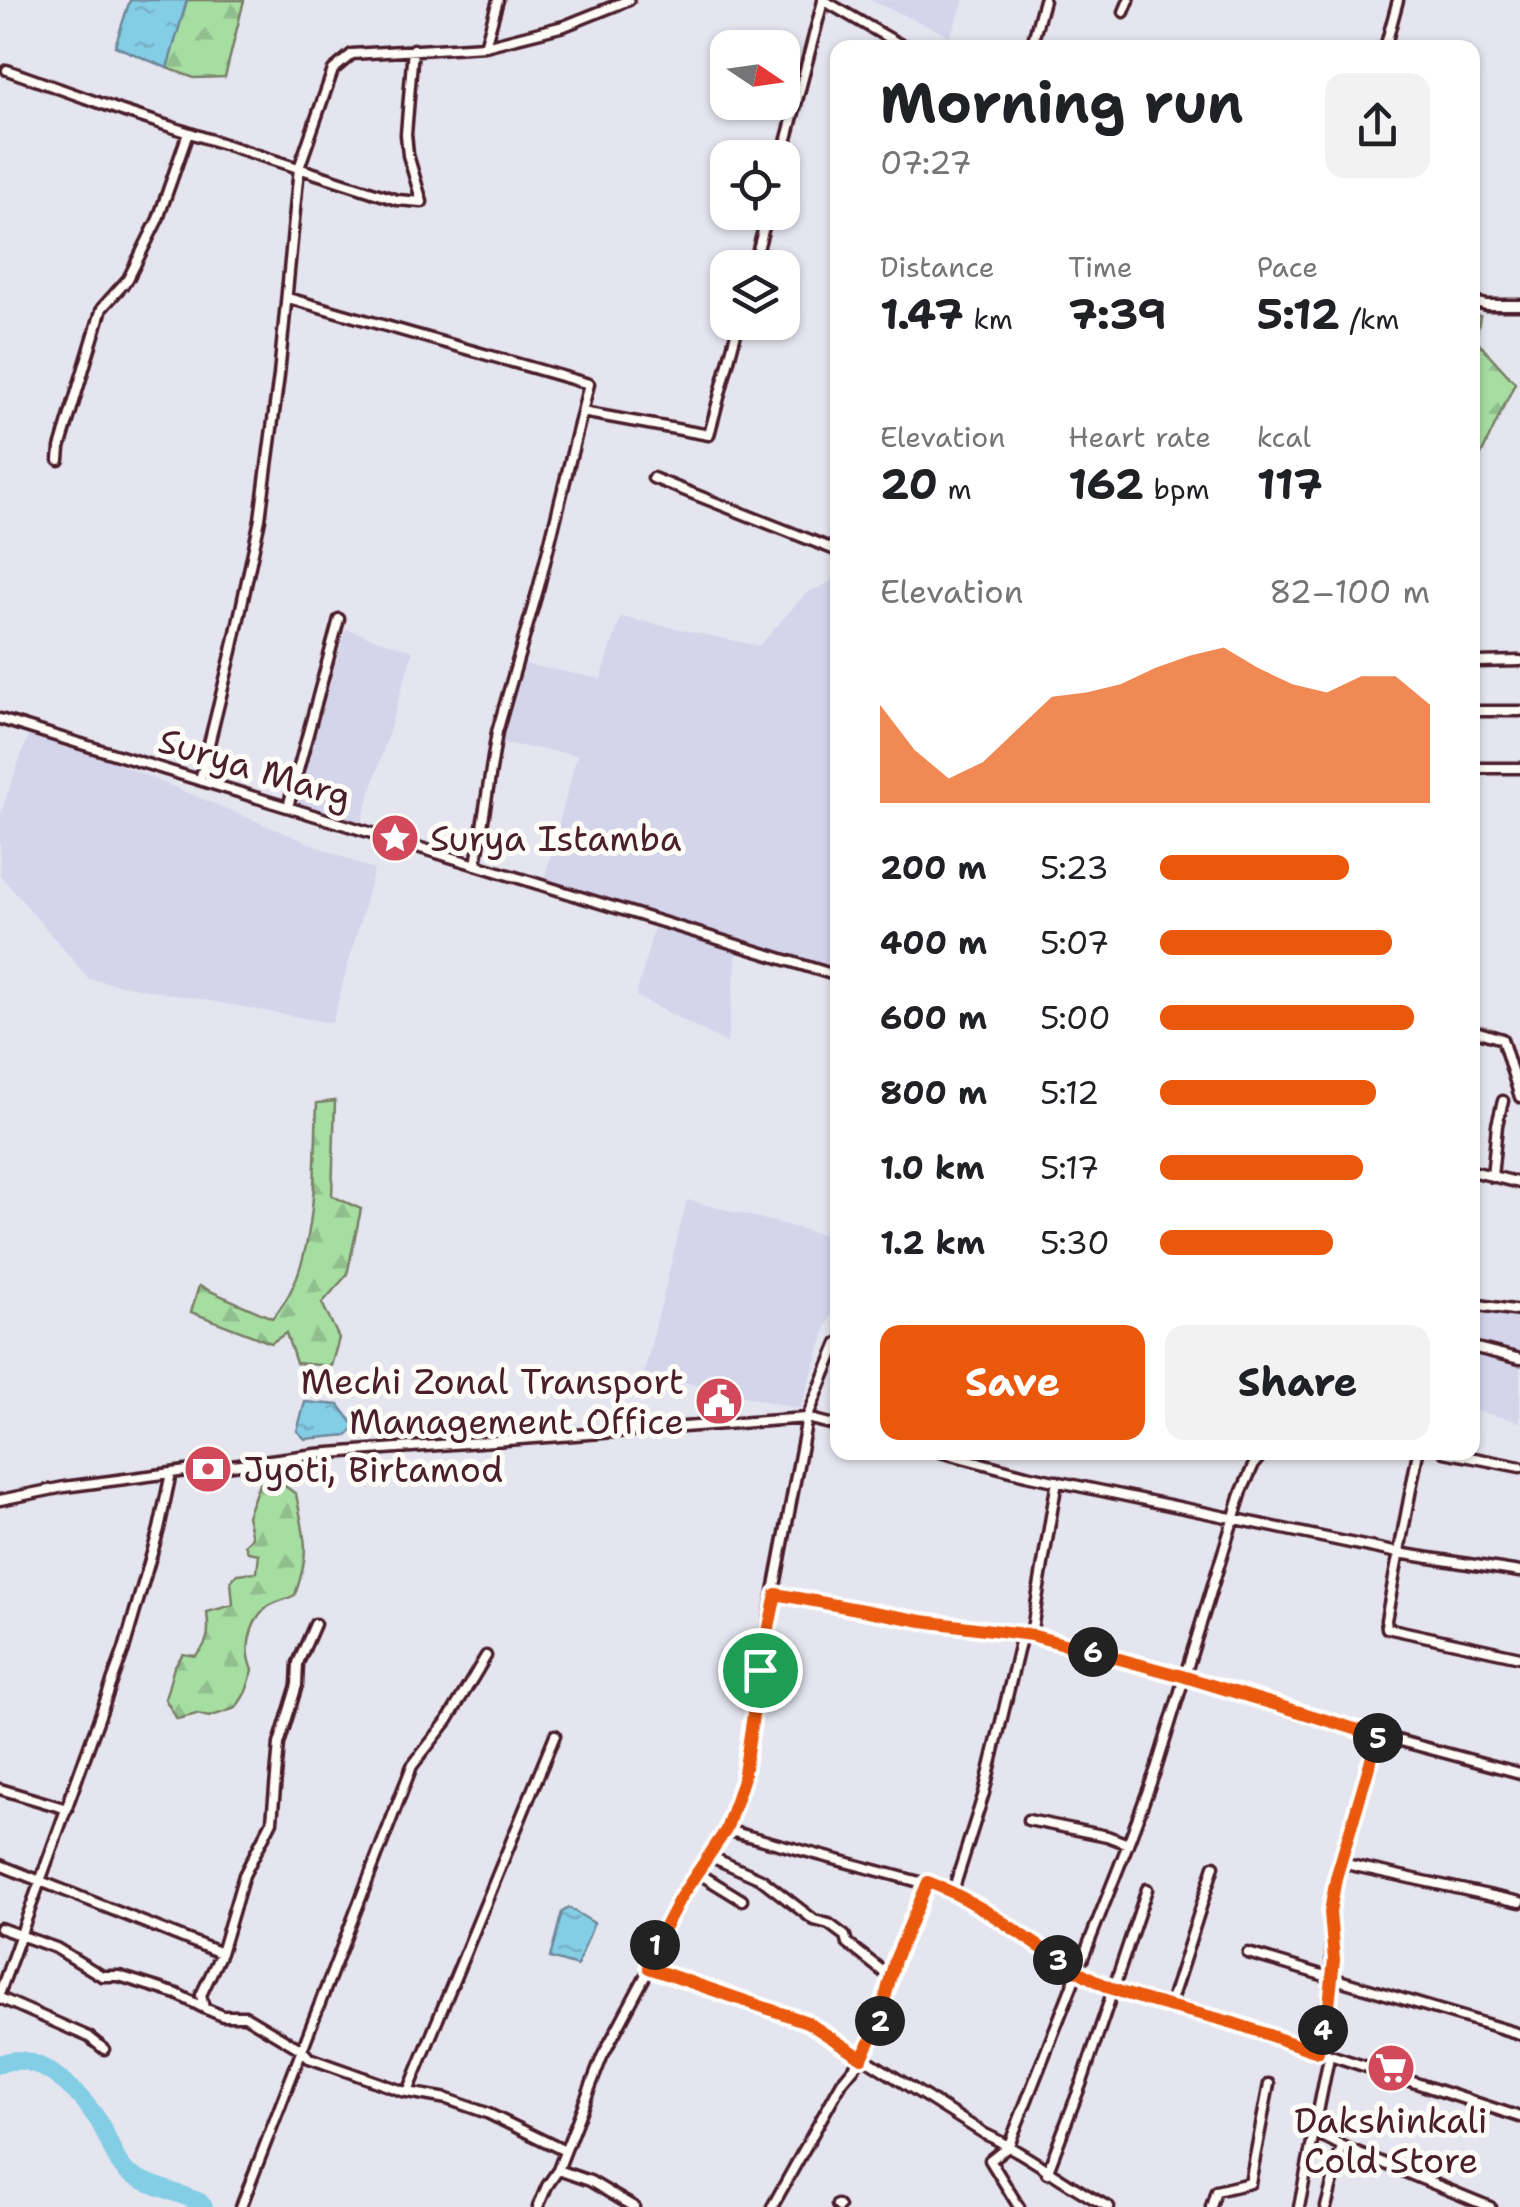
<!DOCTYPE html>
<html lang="en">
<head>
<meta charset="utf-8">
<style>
  :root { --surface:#fff; --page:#f2f2f2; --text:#202124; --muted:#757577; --accent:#ea580c }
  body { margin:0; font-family:"Shantell Sans",sans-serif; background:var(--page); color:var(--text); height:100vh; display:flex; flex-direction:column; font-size:38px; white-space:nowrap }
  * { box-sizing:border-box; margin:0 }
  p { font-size:32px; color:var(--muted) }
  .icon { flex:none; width:55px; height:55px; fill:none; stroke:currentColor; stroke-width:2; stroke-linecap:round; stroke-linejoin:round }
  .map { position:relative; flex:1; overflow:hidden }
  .panel { position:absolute; left:830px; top:40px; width:650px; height:1420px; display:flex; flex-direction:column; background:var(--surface); border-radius:20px; box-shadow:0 2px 8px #0004 }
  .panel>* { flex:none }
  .needle { width:65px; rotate:103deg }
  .fabs { position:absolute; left:710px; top:30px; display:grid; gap:20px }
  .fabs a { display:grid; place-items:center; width:90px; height:90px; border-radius:20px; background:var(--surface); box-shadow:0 2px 8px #0004; font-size:50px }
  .pin { position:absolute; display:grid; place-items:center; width:85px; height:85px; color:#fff; margin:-42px; border:5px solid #fff; border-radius:50%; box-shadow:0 2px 10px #0007 }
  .km { position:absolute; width:50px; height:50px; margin:-25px; border-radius:50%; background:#222; color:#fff; font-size:28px; line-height:50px; text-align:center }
  .round { display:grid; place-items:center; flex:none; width:105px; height:105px; border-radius:20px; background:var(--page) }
  .headline { display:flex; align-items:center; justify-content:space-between; height:170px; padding:0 50px }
  h1 { font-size:55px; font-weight:700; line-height:75px }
  .metrics { display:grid; grid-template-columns:repeat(3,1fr); gap:15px; height:170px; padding:10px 50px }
  .metrics div { display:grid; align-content:center }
  .metrics b { font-size:42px; font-weight:700 }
  .metrics small { font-size:28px; font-weight:400 }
  .metrics p { font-size:28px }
  .chart { height:280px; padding:20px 50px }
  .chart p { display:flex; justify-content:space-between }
  .chart svg { width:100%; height:180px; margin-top:10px; fill:var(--accent); opacity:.7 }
  .primary-button { display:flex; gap:20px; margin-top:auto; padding:20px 50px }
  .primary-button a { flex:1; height:115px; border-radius:20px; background:var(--accent); color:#fff; font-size:40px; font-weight:700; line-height:115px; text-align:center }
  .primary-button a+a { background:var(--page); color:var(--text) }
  ul { padding:0 50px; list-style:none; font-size:32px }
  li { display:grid; grid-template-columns:160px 120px 1fr; align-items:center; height:75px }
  li i { height:25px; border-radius:12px; background:var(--accent) }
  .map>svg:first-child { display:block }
  .built { fill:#d4d4eb }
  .forest { fill:url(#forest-firs); stroke:#787e66; stroke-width:2.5 }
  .water { fill:url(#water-ripples); stroke:#6d889b; stroke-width:2.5 }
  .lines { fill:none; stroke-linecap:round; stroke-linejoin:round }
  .river { stroke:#84cee5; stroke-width:18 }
  .street-casing { stroke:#4a1f2b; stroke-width:15 }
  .street { stroke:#fdfcf7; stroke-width:8 }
  .route-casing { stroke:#fff; stroke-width:20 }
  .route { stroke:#ea580c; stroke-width:12 }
  .labels { text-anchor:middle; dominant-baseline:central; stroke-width:10; stroke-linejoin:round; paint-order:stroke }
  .street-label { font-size:35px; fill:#4a1f2b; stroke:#fdfcf7 }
  .poi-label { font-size:35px; fill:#4a1f2b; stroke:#fdfcf7; text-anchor:start }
</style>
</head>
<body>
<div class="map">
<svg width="1520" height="2207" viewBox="0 0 1520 2207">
  <defs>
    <pattern id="forest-firs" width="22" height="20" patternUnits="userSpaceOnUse" patternTransform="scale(2.5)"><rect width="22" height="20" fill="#a6dea2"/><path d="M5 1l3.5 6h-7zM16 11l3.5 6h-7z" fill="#90be8c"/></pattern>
    <pattern id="water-ripples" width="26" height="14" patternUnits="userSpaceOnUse" patternTransform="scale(2.5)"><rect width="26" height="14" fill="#84cee5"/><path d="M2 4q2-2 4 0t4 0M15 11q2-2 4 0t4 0" fill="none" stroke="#74b0c5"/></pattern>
  </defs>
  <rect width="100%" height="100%" fill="#e5e5f0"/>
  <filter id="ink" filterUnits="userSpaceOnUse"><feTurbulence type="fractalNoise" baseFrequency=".01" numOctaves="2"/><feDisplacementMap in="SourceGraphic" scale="20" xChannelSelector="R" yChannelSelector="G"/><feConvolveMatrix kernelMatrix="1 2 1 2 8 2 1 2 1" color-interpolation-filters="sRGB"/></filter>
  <g filter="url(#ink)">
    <!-- built -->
    <path class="built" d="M 870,0 L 964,0 L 950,36 Z
      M 837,579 L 837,976 L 738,945 L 727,1043 L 636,996 L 656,920 L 543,885 L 577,755 L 502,743 L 524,664 L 601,679 L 621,617 L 759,646 L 805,594 Z
      M 346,629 L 413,651 L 362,821 L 293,809 Z
      M 31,728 L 374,870 L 332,1023 L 89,979 L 0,875 L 0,815 Z
      M 687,1200 L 837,1238 L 837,1296 L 800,1409 L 644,1373 Z
      M 1472,1309 L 1520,1316 L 1520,1422 L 1473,1410 Z"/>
    <!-- forest -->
    <path class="forest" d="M 187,0 L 244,0 L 225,77 L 194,78 L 167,68 Z
      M 1473,315 L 1480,316 L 1476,340 L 1515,383 L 1473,472 Z
      M 335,1101 L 332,1196 L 361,1209 L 347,1275 L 322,1303 L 339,1338 L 331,1366 L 296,1363 L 286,1333 L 271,1343 L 191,1312 L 199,1286 L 272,1318 C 319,1269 314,1168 317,1103 Z
      M 266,1481 L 282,1484 L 296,1494 C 305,1540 311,1549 295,1595 C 286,1600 272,1602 265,1609 C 249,1625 244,1650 253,1670 L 246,1692 L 236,1708 L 209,1717 L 197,1714 L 177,1719 L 165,1699 L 174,1667 L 183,1654 L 195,1656 C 210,1644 209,1629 207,1612 L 233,1605 L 231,1581 L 237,1574 L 257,1572 L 259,1554 L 248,1552 L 245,1545 L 252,1537 L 247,1516 L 259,1484 Z"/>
    <!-- water -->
    <path class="water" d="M 130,0 L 187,0 L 167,68 L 115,46 Z
      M 305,1402 L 339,1405 L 355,1426 L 348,1435 L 305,1439 L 297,1431 Z
      M 569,1908 L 594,1923 L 577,1966 L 550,1958 L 562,1912 Z"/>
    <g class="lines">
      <!-- river -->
      <path class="river" d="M 0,2064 C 35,2048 77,2090 96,2117 C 108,2133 112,2159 127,2172 C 137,2181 184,2195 200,2202 L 204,2207"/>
      <!-- street casing -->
      <g class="street-casing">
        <path id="street" d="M 823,0 L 906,48
          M 1124,12 L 1129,0
          M 485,46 L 498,0
          M 1031,48 L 1044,0
          M 1385,48 L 1398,0
          M 7,70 L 122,111 L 397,200 L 422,202 L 408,155 L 406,134 L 413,49
          M 782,158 L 823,1
          M 753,268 L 768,212
          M 288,298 L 589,384 L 539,586 L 497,732 L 476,865
          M 1472,301 L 1486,305 L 1520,305
          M 582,412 L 709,435 L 739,322
          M 59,460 L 60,448 L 102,308 L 128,279 L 158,219 L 188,133
          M 653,478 L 838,551
          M 1477,662 L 1520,661
          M 1472,711 L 1520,711
          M 0,719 L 838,976
          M 1472,768 L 1520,768
          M 200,780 L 232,651 L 260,519 L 279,375 L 299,168 L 333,70 L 352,54 L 485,46 L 564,26 L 629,0
          M 288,807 L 339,619
          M 1472,1030 L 1502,1039 L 1520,1097
          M 1472,1171 L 1520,1183
          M 1492,1177 L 1497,1125 L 1503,1101
          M 1472,1304 L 1520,1311
          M 1472,1347 L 1520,1359
          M 940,1452 L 1026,1475 L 1398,1553 L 1520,1572
          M 1418,1452 L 1386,1620 L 1387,1628 L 1520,1657
          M 1444,1452 L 1520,1467
          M 0,1500 L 64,1487 L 316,1454 L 807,1418 L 838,1426
          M 776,1593 L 922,1621 L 1031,1635 L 1182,1676 L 1300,1714 L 1520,1773
          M 315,1624 L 298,1663 L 297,1685 L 279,1744 L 272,1821 L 244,1875 L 221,1953 L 201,1995 L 204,2008 L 223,2016 L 245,2016 L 302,2050 L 309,2058 L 402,2091 L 447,2099 L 487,2113 L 563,2150
          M 1031,1635 L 1057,1481
          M 0,1789 L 67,1809
          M 1028,1820 L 1107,1836 L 1128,1844
          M 726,1830 L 743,1780 L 759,1670 L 807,1418 L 838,1343
          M 707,1855 L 761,1879 L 814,1920 L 829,1924 L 845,1936 L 847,1943 L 890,1977
          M 1341,1863 L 1520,1902
          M 0,1865 L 221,1953
          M 698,1873 L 742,1900
          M 953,1891 L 984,1793 L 1022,1634
          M 0,1928 L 56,1948 L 102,1976 L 119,1976 L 177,1994 L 204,2008
          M 1248,1953 L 1520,2034
          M 649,1969 L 807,2022 L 985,2134 C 1029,2154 1065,2185 1109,2207
          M 0,1992 L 124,1649 L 159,1529 L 171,1473
          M 0,1998 L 89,2037 L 104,2049
          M 1169,2007 L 1214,1866
          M 1317,2052 L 1332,1979 L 1330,1912 L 1336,1878 L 1378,1736
          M 408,2092 L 555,1735
          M 1342,2146 L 1490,2207
          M 558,2170 L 590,2181 L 634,2207
          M 1047,2173 L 1083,2079 L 1147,1889
          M 837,2205 L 839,2207
          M 241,2207 L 412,1766 L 448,1720 L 486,1656
          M 538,2207 L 547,2186 L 558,2170 L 602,2057 L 649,1969 C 652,1931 703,1861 726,1830 L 953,1891 L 998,1917 L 1057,1959 L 1114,1989 L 1226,2021 L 1520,2117
          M 772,2207 L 842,2082 L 862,2058 L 879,2025 L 895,1960 L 927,1882
          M 1019,2207 L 990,2160 L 1009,2145 L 1128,1844 L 1156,1769 L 1242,1491 L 1254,1464 L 1264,1452
          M 1211,2207 L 1216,2191 L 1250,2183 L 1269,2084
          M 1299,2207 L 1314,2132
          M 1326,2207 L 1342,2146 L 1314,2132 L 1329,2057"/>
      </g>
      <!-- street -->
      <use href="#street" class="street"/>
    </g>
  </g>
  <g class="lines" filter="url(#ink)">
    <!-- route casing -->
    <g class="route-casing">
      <path id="route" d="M 776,1594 L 922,1621 L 1031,1635 L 1182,1676 L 1378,1736 L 1336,1878 L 1330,1912 L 1334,1960 L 1329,2005 L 1318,2052 C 1286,2042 1255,2029 1223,2020 C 1187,2010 1148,2003 1113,1989 C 1047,1960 995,1907 928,1882 L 895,1960 L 878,2025 L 862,2058 L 807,2022 L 649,1968 L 650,1955 L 680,1898 L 726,1830 L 743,1780 L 760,1670 Z"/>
    </g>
    <!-- route -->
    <use href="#route" class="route"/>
  </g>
  <!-- icons -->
  <defs>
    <g id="sight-disc" transform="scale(2.5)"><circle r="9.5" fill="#d1495b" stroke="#fdfcf7"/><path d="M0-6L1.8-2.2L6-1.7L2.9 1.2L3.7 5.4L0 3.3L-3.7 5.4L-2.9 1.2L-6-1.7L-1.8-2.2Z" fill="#fff"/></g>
    <g id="civic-disc" transform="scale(2.5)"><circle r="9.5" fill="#d1495b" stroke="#fdfcf7"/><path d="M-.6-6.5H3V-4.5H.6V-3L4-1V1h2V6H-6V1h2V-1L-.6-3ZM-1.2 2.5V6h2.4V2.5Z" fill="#fff"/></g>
    <g id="bank-disc" transform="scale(2.5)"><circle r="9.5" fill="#d1495b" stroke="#fdfcf7"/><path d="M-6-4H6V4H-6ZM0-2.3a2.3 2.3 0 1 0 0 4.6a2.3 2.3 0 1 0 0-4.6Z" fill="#fff"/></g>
    <g id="supermarket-disc" transform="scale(2.5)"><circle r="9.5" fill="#d1495b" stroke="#fdfcf7"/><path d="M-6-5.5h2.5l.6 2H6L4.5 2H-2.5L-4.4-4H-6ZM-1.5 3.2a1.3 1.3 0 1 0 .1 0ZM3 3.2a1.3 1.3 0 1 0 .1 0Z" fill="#fff"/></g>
  </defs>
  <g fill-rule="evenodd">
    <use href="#sight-disc" x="395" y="838"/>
    <use href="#civic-disc" x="719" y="1401"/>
    <use href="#bank-disc" x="208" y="1469"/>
    <use href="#supermarket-disc" x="1391" y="2068"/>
  </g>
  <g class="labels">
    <!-- street labels -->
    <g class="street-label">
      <text transform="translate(255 768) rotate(17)">Surya Marg</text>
    </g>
    <!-- poi labels -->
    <g class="poi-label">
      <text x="430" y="838">Surya Istamba</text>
      <text x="684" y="1381" text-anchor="end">Mechi Zonal Transport<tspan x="684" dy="40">Management Office</tspan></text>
      <text x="243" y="1469">Jyoti, Birtamod</text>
      <text x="1391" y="2120" text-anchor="middle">Dakshinkali<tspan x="1391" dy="40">Cold Store</tspan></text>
    </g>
  </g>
</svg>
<div class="fabs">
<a><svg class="needle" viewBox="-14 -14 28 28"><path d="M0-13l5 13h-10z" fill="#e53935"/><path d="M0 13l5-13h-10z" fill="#757577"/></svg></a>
<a><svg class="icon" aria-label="locate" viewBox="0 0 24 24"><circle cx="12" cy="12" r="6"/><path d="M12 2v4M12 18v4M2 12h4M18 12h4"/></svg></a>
<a><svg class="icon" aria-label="layers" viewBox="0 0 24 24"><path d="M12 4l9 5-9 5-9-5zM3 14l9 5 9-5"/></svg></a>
</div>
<div class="pin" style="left:760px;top:1670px;background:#1e9e55"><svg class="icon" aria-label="arrive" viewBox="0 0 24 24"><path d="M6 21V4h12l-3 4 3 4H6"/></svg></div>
<b class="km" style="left:655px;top:1945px">1</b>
<b class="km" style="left:880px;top:2021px">2</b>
<b class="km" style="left:1058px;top:1960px">3</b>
<b class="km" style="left:1323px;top:2030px">4</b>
<b class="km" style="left:1378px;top:1738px">5</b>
<b class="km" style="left:1093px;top:1652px">6</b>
<section class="panel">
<div class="headline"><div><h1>Morning run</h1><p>07:27</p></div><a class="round"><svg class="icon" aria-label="share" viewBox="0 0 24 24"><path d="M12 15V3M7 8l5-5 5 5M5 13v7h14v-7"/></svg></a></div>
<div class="metrics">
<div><p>Distance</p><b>1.47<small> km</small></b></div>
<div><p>Time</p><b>7:39</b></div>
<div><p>Pace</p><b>5:12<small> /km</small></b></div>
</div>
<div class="metrics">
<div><p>Elevation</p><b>20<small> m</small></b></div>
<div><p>Heart rate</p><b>162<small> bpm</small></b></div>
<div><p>kcal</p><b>117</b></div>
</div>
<div class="chart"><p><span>Elevation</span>82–100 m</p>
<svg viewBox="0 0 160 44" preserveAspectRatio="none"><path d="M0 44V20L10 31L20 38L30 34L40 26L50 18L60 17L70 15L80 11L90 8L100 6L110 11L120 15L130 17L140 13L150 13L160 20V44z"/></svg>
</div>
<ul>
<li><b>200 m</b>5:23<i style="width:70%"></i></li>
<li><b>400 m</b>5:07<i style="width:86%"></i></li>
<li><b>600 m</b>5:00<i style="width:94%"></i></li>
<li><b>800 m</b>5:12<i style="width:80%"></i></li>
<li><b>1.0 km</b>5:17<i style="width:75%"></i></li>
<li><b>1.2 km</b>5:30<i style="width:64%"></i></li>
</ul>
<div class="primary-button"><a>Save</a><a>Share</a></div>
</section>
</div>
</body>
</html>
